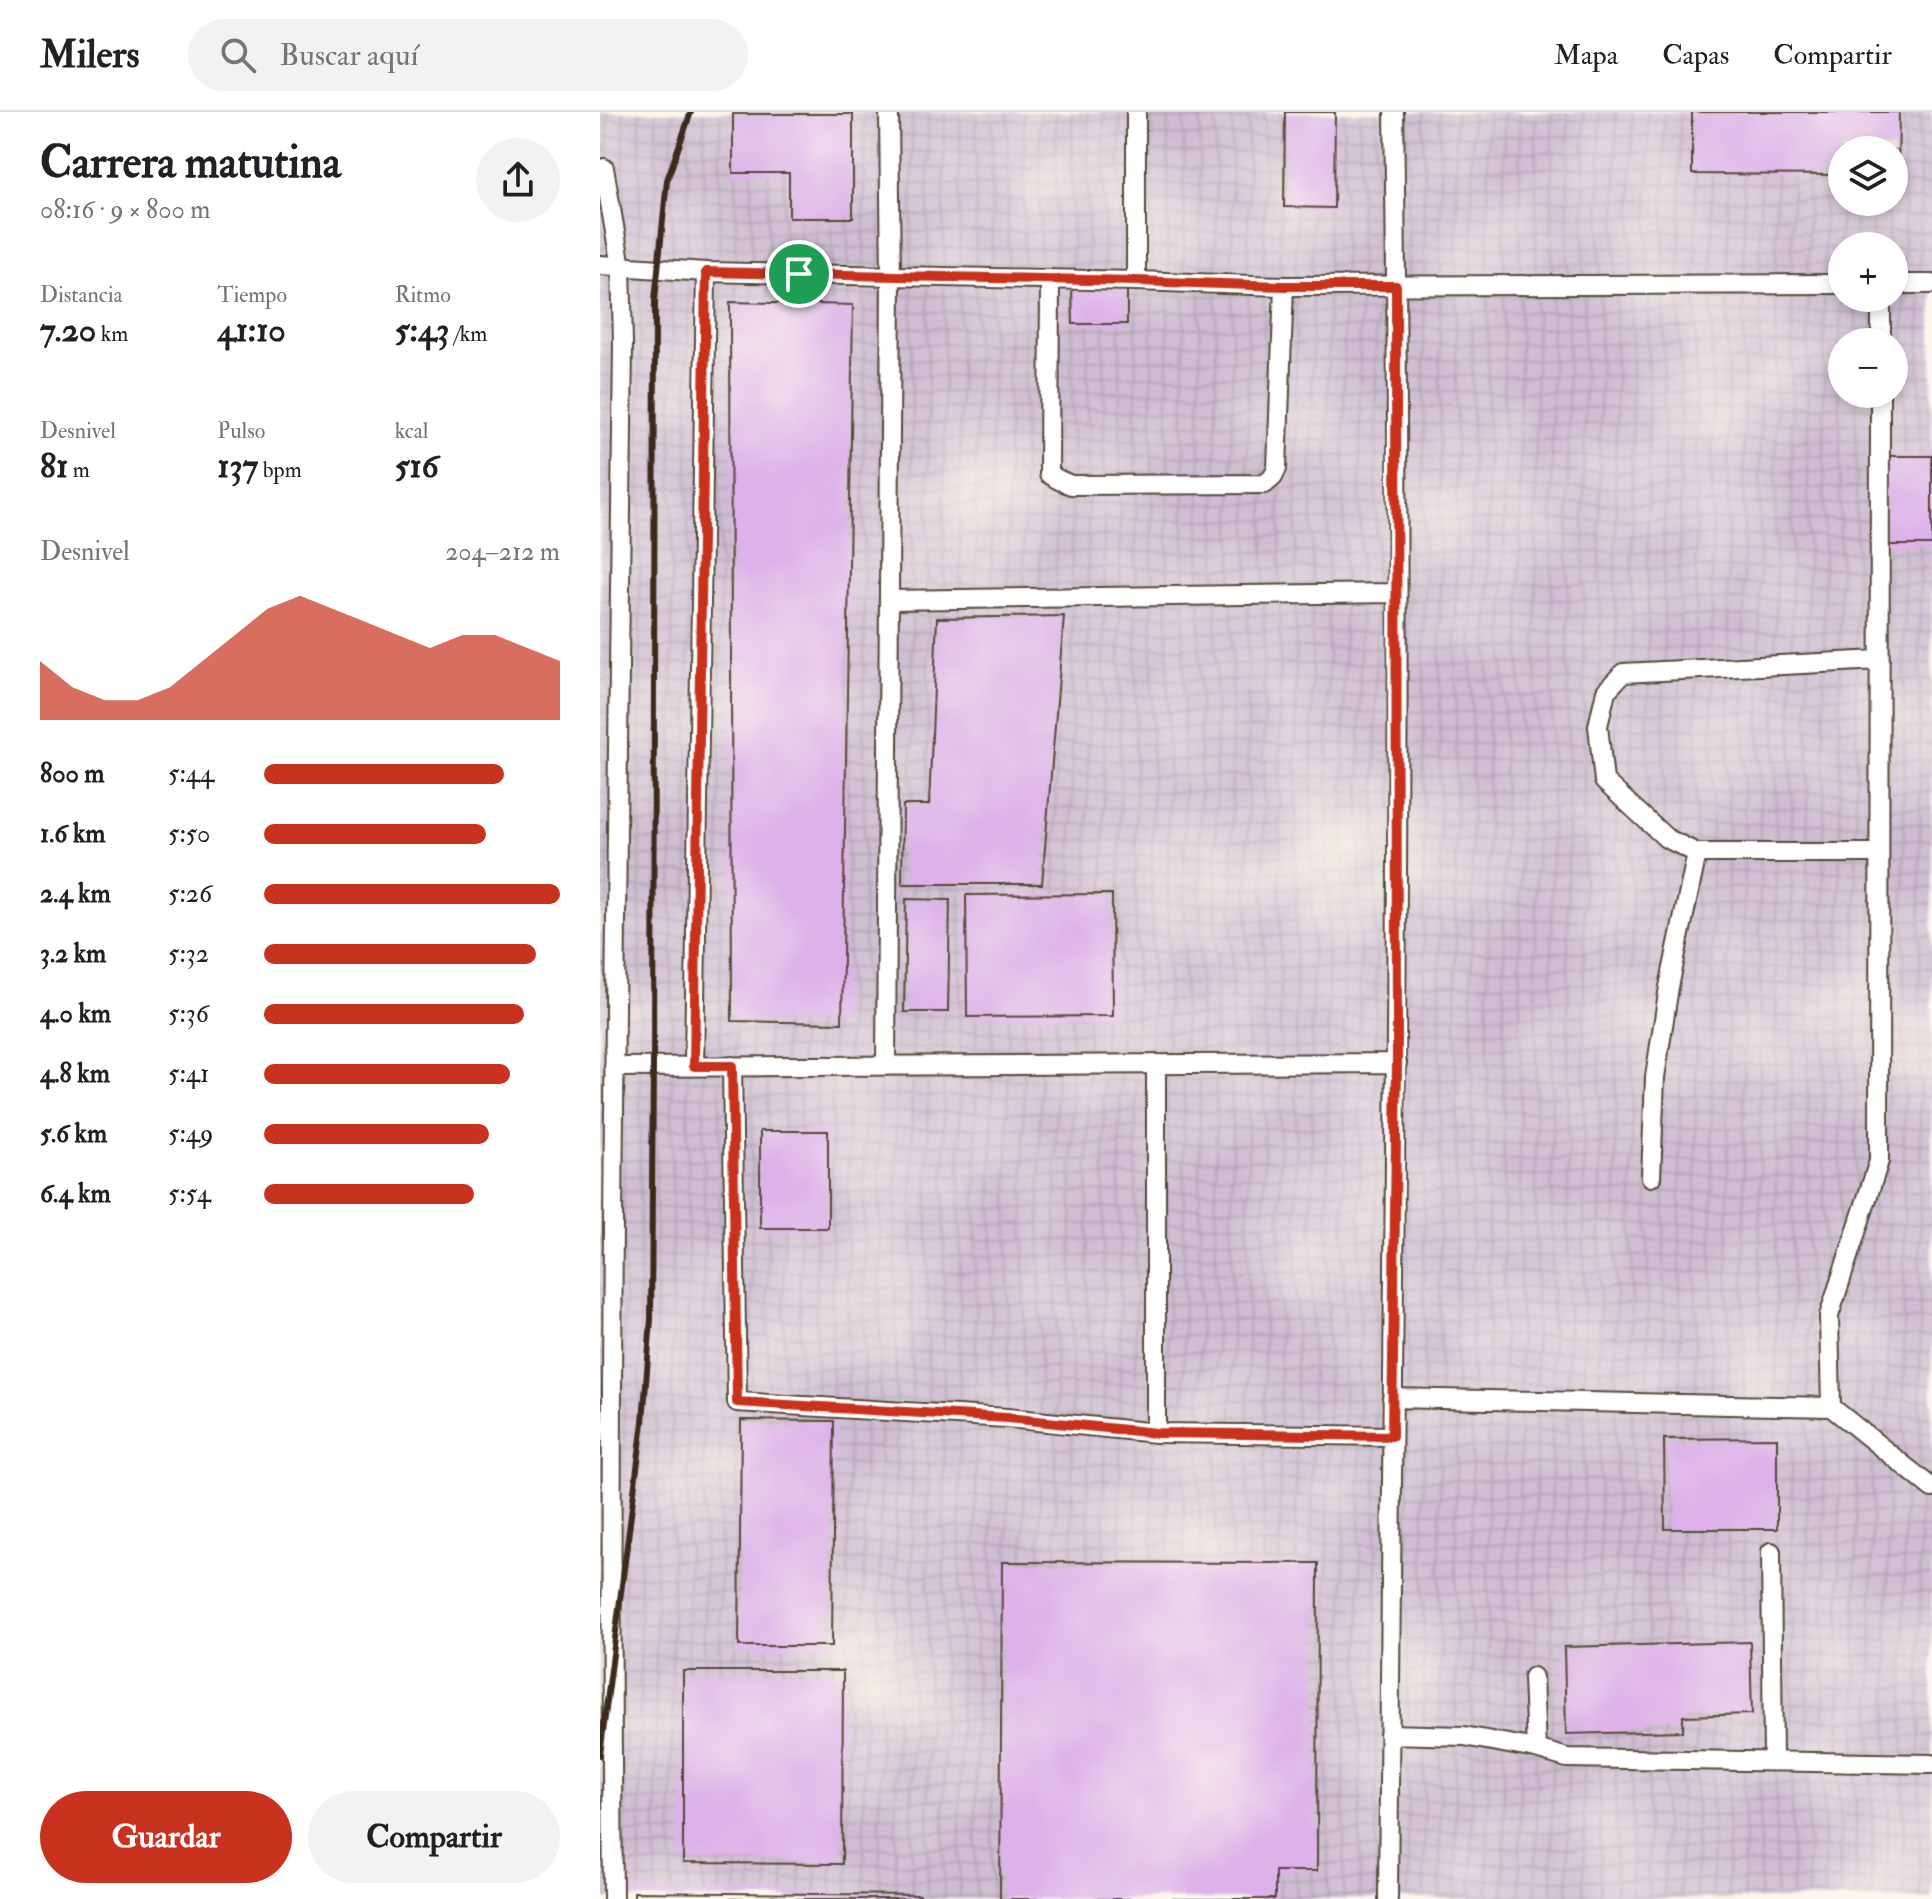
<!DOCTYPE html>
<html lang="es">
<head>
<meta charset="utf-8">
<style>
  :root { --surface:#fff; --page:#f2f2f2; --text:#202124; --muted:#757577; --line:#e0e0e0; --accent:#c8321e }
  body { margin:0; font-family:"IM FELL Double Pica",serif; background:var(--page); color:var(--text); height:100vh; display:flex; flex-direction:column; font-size:30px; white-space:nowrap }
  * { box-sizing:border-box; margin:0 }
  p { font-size:26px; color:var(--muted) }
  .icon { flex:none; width:44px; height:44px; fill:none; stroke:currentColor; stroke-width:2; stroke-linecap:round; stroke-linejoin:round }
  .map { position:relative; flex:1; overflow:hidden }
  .side { display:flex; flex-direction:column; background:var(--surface); width:600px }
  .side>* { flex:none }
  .buttons { position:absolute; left:1228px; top:24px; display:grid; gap:16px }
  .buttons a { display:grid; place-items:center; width:80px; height:80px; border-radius:50%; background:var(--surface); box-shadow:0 4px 12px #0003; font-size:40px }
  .pin { position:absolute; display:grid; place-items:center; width:68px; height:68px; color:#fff; margin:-34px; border:4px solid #fff; border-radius:50%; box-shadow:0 2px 8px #0007 }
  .round { display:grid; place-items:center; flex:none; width:84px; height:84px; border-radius:42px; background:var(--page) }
  .overview { display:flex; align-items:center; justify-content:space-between; height:136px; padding:0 40px }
  h1 { font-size:44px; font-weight:800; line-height:60px }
  .stats { display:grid; grid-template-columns:repeat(3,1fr); gap:12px; height:136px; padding:8px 40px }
  .stats div { display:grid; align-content:center }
  .stats b { font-size:34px; font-weight:800 }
  .stats small { font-size:22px; font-weight:400 }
  .stats p { font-size:22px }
  .chart { height:224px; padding:16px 40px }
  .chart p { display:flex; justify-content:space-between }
  .chart svg { width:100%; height:144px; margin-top:8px; fill:var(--accent); opacity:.7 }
  .action { display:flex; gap:16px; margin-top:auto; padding:16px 40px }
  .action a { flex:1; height:92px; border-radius:48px; background:var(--accent); color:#fff; font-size:32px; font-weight:800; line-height:92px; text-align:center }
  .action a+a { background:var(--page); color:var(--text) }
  ul { padding:0 40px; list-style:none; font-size:26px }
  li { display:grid; grid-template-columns:128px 96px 1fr; align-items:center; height:60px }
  li i { height:20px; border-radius:10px; background:var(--accent) }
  header { display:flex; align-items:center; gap:48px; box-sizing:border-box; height:112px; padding:0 40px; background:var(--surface); border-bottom:2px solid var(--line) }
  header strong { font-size:38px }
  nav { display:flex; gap:44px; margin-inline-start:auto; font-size:28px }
  .search { width:560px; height:72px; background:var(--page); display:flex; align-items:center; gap:20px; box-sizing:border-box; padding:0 28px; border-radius:44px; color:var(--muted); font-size:30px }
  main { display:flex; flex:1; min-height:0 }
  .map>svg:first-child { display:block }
  .industrial { fill:url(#industrial-grid); fill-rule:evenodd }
  .building { fill:#ddb1e9 }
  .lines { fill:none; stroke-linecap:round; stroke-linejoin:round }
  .service-casing { stroke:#564739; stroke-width:22 }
  .service { stroke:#fff; stroke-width:18 }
  .rail { stroke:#3b2a1e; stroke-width:6 }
  .route-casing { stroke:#fff; stroke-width:16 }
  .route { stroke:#c8321e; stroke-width:10 }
</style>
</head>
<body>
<header>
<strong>Milers</strong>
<div class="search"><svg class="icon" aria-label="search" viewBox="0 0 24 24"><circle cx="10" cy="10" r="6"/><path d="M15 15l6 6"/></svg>Buscar aquí</div>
<nav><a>Mapa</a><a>Capas</a><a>Compartir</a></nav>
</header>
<main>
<section class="side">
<div class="overview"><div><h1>Carrera matutina</h1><p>08:16 · 9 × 800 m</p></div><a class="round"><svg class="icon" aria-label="share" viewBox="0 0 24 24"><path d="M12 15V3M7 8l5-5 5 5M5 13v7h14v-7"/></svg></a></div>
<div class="stats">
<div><p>Distancia</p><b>7.20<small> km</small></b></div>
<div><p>Tiempo</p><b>41:10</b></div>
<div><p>Ritmo</p><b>5:43<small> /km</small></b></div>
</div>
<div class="stats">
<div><p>Desnivel</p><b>81<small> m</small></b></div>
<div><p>Pulso</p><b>137<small> bpm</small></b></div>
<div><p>kcal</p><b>516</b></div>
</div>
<div class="chart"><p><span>Desnivel</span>204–212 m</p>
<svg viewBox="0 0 160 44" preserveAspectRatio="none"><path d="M0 44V26L10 34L20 38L30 38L40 34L50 26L60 18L70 10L80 6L90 10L100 14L110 18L120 22L130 18L140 18L150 22L160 26V44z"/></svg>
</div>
<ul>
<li><b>800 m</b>5:44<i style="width:81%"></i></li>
<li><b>1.6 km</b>5:50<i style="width:75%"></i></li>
<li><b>2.4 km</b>5:26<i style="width:100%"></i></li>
<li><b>3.2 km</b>5:32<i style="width:92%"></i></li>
<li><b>4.0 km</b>5:36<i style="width:88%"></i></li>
<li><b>4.8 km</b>5:41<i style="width:83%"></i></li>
<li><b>5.6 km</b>5:49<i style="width:76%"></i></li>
<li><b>6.4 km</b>5:54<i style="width:71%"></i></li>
</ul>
<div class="action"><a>Guardar</a><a>Compartir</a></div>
</section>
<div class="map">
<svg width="1332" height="1787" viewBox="0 0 1332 1787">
  <defs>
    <pattern id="industrial-grid" width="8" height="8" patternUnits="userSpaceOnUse" patternTransform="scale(2)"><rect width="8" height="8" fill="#cebed2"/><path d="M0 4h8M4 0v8" fill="none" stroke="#b2a3b4"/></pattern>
  </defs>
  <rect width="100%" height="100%" fill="#fbf7ec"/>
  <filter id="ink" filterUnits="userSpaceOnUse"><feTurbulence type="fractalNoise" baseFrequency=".0125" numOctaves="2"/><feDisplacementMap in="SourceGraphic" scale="16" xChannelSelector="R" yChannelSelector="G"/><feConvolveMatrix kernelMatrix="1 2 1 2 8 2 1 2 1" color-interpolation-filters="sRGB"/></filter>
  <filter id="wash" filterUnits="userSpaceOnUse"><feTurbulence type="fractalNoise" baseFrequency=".006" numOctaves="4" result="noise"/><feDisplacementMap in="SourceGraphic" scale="32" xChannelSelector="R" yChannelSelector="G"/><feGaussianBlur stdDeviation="1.8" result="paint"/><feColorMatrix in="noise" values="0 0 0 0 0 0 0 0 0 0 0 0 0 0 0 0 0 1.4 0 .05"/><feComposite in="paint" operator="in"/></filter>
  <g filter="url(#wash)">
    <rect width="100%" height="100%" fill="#efe9d0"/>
    <!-- industrial -->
    <path class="industrial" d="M 0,0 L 1332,0 L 1332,1787 L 0,1787 ZM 1242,38 L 1294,38 L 1294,90 L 1242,90 ZM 1242,134 L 1294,134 L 1294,186 L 1242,186 ZM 1242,230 L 1294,230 L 1294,282 L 1242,282 Z"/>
    <g id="blocks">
      <!-- building -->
      <path class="building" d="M 685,0 L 735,0 L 734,96 L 684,95 Z
        M 1092,0 L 1299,0 L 1298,64 L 1294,64 L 1294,38 L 1242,38 L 1242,63 L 1092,62 Z
        M 133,2 L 253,2 L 253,106 L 189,106 L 189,61 L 133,61 Z
        M 472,176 L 527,176 L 527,212 L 473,212 Z
        M 130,190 L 253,193 L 242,911 L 132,909 Z
        M 1286,344 L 1332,344 L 1332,433 L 1285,433 Z
        M 464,504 L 442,772 L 302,772 L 303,693 L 329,693 L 337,506 Z
        M 512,782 L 513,904 L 367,905 L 366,783 Z
        M 306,787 L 350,788 L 348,900 L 304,900 Z
        M 160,1019 L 228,1019 L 228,1116 L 160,1116 Z
        M 141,1308 L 234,1309 L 232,1534 L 139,1534 Z
        M 1177,1326 L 1177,1417 L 1065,1417 L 1064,1327 Z
        M 402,1450 L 718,1451 L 717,1759 L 675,1759 L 675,1787 L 400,1787 Z
        M 1150,1530 L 1152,1602 L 1083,1604 L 1083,1619 L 966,1622 L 964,1535 Z
        M 83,1559 L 243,1559 L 242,1752 L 83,1751 Z
        M 34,1780 L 320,1783 L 320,1787 L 34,1787 Z"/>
    </g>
  </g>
  <g filter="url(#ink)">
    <use href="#blocks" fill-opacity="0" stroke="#564739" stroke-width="2"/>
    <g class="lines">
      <!-- service casing -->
      <g class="service-casing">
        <path id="service" d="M 536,0 L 536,169
          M 4,56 L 21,155 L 23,230 C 17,749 8,1268 13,1787
          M 0,153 L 106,160 L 536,169 L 684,174 L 1242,172
          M 450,167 L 449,362 L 459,368 L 471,373 L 665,372 L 673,365 L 677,356 L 684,174
          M 1294,172 L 1332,172
          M 1281,230 L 1281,186
          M 289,488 L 796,481
          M 1097,741 L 1279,741
          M 286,953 L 291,164 L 289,4
          M 94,954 L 106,160
          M 132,954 L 137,1290 L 407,1306 L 556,1321 L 792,1324
          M 14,955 L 797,951
          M 1051,1065 L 1055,965 L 1069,875 L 1097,741 L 1066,726 L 1004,669 L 998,614 L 1006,579 L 1023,561 L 1280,548
          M 792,1286 L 1231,1295 L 1332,1376
          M 1231,1295 L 1229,1204 L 1279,1049 L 1280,282
          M 556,1321 L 556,952
          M 1171,1440 L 1173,1649
          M 933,1565 L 936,1637
          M 789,1622 L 864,1624 L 936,1637 L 967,1646 L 1332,1652
          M 788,1787 C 793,1191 803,596 794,0"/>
      </g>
      <!-- service -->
      <use href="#service" class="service"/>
      <!-- rail -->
      <path class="rail" d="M 0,1643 L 43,1310 L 51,1207 L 53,955 L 55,188 L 67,68 L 91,0"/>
    </g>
  </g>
  <g class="lines" filter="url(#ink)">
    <!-- route casing -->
    <g class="route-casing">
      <path id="route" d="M 106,160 L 536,169 L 684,174 L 796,174 L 797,951 L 792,1324 L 556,1321 L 407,1306 L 137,1290 L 132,954 L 94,954 Z"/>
    </g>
    <!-- route -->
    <use href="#route" class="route"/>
  </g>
</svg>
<div class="buttons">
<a><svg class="icon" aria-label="layers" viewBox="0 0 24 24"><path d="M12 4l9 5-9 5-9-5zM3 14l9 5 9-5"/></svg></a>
<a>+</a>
<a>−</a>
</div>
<div class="pin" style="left:199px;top:162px;background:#1e9e55"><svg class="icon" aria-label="arrive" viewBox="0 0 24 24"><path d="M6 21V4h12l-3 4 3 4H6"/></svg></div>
</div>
</main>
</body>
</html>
